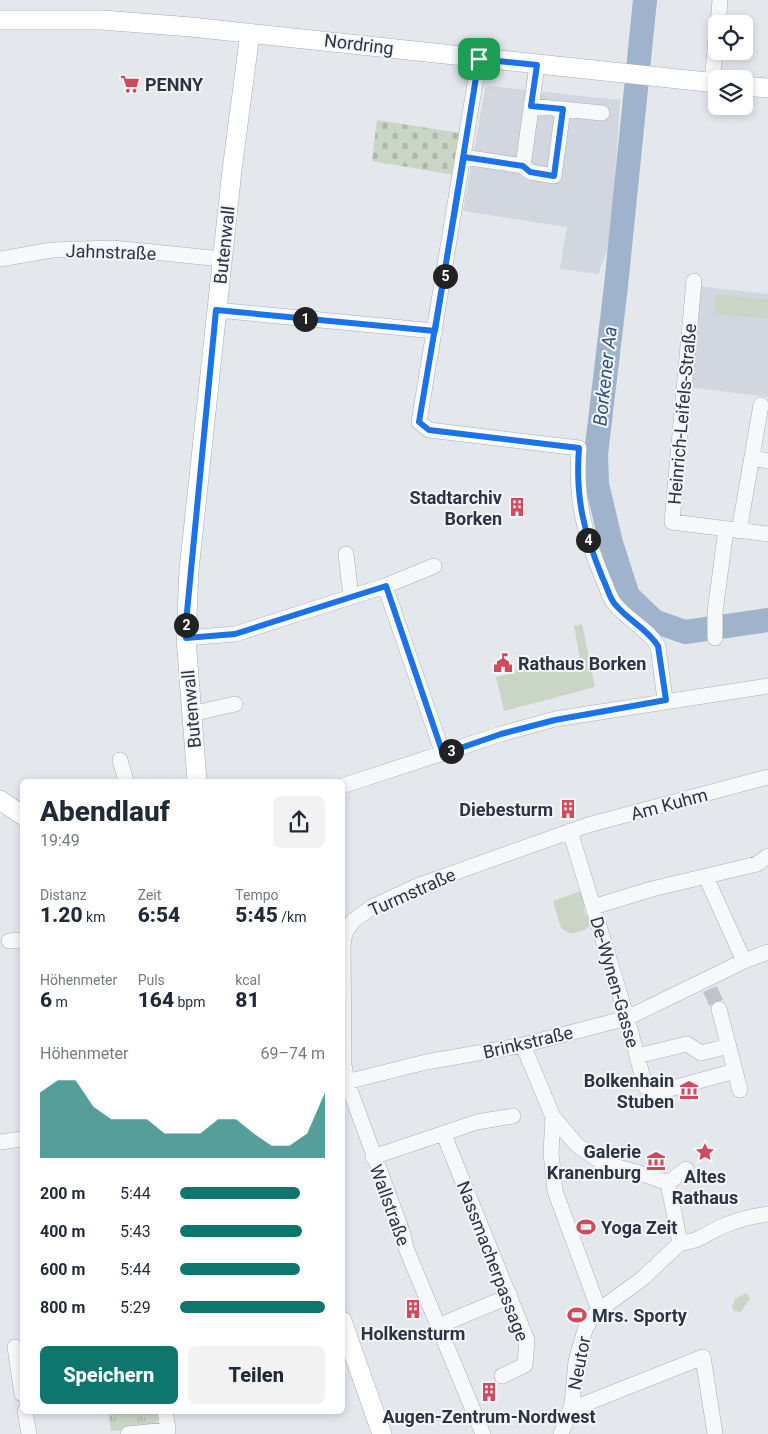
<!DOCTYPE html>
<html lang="de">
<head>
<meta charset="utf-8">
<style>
  :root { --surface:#fff; --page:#f2f2f3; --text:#1f2937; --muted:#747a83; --accent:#0f766e }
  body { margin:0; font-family:Roboto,sans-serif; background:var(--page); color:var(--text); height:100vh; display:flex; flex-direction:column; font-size:19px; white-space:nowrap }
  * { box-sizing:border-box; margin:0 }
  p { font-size:16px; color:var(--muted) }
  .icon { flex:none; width:28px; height:28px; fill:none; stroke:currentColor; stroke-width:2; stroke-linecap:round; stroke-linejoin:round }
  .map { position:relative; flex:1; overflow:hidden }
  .sheet { position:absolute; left:20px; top:779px; width:325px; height:635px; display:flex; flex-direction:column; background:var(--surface); border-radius:8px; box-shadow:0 2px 8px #0003 }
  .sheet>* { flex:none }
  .controls { position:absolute; left:708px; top:15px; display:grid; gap:10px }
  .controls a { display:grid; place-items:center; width:45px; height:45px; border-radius:8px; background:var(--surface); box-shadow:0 2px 8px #0003; font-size:25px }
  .pin { position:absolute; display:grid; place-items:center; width:42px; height:42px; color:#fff; margin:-21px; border-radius:10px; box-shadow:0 2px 8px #0006 }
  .km { position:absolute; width:25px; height:25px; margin:-12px; border-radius:50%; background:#222; color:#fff; font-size:14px; line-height:25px; text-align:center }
  .round { display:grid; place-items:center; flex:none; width:52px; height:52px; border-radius:8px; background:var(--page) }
  .headline { display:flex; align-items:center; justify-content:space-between; height:85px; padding:0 20px }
  h1 { font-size:28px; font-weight:800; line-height:38px }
  .stats { display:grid; grid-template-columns:repeat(3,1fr); gap:8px; height:85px; padding:5px 20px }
  .stats div { display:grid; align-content:center }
  .stats b { font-size:21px; font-weight:800 }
  .stats small { font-size:14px; font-weight:400 }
  .stats p { font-size:14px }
  .chart { height:140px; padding:10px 20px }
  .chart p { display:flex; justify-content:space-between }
  .chart svg { width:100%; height:90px; margin-top:5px; fill:var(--accent); opacity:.7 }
  .primary-button { display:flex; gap:10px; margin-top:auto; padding:10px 20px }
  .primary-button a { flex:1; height:58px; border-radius:8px; background:var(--accent); color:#fff; font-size:20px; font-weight:800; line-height:58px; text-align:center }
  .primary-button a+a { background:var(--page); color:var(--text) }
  ul { padding:0 20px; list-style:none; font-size:16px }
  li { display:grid; grid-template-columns:80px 60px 1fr; align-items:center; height:38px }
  li i { height:12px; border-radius:6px; background:var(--accent) }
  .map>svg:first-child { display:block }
  .built { fill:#d2d6de }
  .grass { fill:url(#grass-tufts) }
  .cemetery { fill:url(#cemetery-stones) }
  .green { fill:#c9d6c5 }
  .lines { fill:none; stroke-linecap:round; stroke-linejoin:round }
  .river { stroke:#9fb4cc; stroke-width:24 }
  .minor-tunnel { stroke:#bfc3cb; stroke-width:15; stroke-dasharray:15 8; stroke-linecap:butt }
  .minor-casing { stroke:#a9aeb7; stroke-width:16 }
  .major-casing { stroke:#a3abb8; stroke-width:20 }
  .minor { stroke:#f7f8fa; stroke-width:15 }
  .major { stroke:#fff; stroke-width:19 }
  .route-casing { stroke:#fff; stroke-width:10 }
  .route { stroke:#1a73e8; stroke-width:6 }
  .labels { text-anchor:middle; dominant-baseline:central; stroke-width:4; stroke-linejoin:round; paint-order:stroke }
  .street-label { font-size:18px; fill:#2b3445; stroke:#f4f6f9 }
  .poi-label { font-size:18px; font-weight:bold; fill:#2b3445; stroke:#f4f6f9; text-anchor:start }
  .water-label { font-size:19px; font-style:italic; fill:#34527a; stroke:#f4f6f9 }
</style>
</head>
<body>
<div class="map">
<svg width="768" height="1434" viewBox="0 0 768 1434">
  <defs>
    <pattern id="grass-tufts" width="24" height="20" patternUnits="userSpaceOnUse" patternTransform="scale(1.25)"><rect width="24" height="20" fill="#c9d6c5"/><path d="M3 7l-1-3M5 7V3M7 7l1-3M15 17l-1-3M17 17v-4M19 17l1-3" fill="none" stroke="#adb8ab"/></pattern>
    <pattern id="cemetery-stones" width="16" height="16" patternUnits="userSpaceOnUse" patternTransform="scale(1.25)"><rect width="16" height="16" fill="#c9d6c5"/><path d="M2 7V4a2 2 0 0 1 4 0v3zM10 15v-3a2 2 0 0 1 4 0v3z" fill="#adb8ab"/></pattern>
  </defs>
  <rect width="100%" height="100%" fill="#e4e7ec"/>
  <!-- built -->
  <path class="built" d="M 489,86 L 620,100 L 611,241 L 598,274 L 560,269 L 567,227 L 463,211 L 485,89 Z
    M 697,286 L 768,294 L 768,397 L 688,387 Z"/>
  <!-- grass -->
  <path class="grass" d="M 108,1411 L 161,1411 C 160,1432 128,1429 111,1431 Z"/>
  <!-- cemetery -->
  <path class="cemetery" d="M 377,120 L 460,133 L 454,175 L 372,161 Z"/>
  <!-- green -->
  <path class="green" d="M 714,294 L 768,300 L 768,318 L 715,314 Z
    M 582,624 L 595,687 L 504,711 L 496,677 L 515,673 L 515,670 L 580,659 L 574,626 Z
    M 581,891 L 586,904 L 584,907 L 585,914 L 589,916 L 591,924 L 587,929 L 571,934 L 561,928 L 553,901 Z
    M 746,1293 L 750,1298 L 741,1312 L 734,1311 L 732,1307 L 735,1299 Z"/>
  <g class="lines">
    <!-- river -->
    <path class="river" d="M 645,0 L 616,286 L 596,454 L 597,484 L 611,543 L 628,596 L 654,621 L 685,632 L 768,620"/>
    <!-- minor-tunnel -->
    <path class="minor-tunnel" d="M 710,989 L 719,1009"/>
    <!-- minor casing -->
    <g class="minor-casing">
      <path id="minor" d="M 718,24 L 720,0
        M 479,59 L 419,422 L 429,430 L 579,448 C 575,498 584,534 603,579 C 607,587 609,597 614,603 C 627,620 647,628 658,646 L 665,700
        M 712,83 L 716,39
        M 531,106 L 602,113
        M 464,157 L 523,166 L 537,65
        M 523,166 L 530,172 L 554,176 L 563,109
        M 0,259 L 52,250 L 113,248 L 222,259
        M 694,281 L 672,522 L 768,534
        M 216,310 L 435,331
        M 752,458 L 768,461
        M 739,531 L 761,405
        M 346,554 L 351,597
        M 385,586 L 443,754
        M 186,638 L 235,634 L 385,586 L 434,566
        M 715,638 L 715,612 L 726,529
        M 191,714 L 235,704
        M 120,760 L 126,781
        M 342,786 L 501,734 L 555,719 L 768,686
        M 570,831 L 627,1018 L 645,1086 L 652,1092 L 662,1091 L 735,1071
        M 706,877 L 744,961
        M 593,907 L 652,889 L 757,864 L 768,856
        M 9,941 L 22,940
        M 719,1009 L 740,1090
        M 523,1045 L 553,1117 L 577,1145 L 603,1163 L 643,1174 L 668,1183
        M 637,1056 L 687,1044 L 701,1053 L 729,1046
        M 342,1083 L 426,1062 L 523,1045 L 627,1018 L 744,961 L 768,952
        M 553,1117 L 551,1153 L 555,1191 L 599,1310
        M 444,1135 L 527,1340 L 525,1365 L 502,1376
        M 0,1142 L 22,1139
        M 373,1157 L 477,1122 L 513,1116
        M 668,1183 L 680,1243
        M 668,1183 L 686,1169
        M 680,1243 C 702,1241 704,1234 723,1226 C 737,1220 752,1216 768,1214
        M 438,1326 L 510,1296
        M 15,1347 L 22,1394
        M 572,1405 L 582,1405 L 703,1357 L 715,1434
        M 25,1411 L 29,1434
        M 128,1434 L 168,1430 L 165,1411
        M 483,1434 L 406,1248 L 403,1234 L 347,1082 L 344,1065 L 343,946 L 345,932 L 354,920 L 374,906 L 417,886 L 588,825 L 768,777
        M 561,1434 L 572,1405 L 576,1361 L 585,1330 L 591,1319 L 599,1310 L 642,1279 L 680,1243"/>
    </g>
    <!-- major casing -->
    <g class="major-casing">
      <path id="major" d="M 0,20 L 102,20 L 191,27 L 716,83
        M 744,86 L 768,88
        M 197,781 L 186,638 L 189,570 L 232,170 L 250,33
        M 0,800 L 22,815
        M 342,1321 L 382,1434"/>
    </g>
    <!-- minor -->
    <use href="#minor" class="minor"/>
    <!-- major -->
    <use href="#major" class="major"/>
  </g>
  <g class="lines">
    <!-- route casing -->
    <g class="route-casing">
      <path id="route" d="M 479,59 L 435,331 L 216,310 L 187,612 L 186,638 L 235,634 L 386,586 L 443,754 L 501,734 L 555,720 L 666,700 L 658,646 C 647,628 627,620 614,603 C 609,596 607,587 603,579 C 584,533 575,498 579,448 L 429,430 L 419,422 L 464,157 L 523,166 L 530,172 L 554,176 L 563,109 L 531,106 L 537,65 L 479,59"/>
    </g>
    <!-- route -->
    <use href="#route" class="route"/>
  </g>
  <!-- icons -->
  <defs>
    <g id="supermarket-bare" transform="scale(1.5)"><path d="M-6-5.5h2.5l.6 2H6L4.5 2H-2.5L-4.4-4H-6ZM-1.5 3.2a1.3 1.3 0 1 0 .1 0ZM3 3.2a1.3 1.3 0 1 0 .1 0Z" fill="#d1495b" stroke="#f4f6f9" stroke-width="2.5" paint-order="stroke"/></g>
    <g id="building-bare" transform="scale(1.5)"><path d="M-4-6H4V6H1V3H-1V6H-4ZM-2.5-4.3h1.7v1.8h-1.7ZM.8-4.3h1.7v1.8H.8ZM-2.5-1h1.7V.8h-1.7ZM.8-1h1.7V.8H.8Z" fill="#d1495b" stroke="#f4f6f9" stroke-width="2.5" paint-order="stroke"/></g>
    <g id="civic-bare" transform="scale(1.5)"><path d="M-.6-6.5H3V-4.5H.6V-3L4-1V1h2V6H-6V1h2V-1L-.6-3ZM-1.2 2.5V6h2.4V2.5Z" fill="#d1495b" stroke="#f4f6f9" stroke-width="2.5" paint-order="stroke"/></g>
    <g id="museum-bare" transform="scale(1.5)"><path d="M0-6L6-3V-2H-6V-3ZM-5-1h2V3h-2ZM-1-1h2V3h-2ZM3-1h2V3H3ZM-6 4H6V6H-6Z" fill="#d1495b" stroke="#f4f6f9" stroke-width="2.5" paint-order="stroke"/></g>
    <g id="sight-bare" transform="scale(1.5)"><path d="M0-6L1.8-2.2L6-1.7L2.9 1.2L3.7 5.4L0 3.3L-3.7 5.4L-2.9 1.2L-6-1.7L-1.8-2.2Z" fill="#d1495b" stroke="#f4f6f9" stroke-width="2.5" paint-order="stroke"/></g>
    <g id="stadium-bare" transform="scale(1.5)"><path d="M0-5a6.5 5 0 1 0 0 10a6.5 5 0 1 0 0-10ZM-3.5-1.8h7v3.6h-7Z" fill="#d1495b" stroke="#f4f6f9" stroke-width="2.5" paint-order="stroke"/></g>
  </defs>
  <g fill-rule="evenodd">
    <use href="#supermarket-bare" x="130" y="84"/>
    <use href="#building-bare" x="517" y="507"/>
    <use href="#civic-bare" x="503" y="663"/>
    <use href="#building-bare" x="568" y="809"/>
    <use href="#museum-bare" x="689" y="1090"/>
    <use href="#sight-bare" x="705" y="1152"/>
    <use href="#museum-bare" x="656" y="1161"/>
    <use href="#stadium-bare" x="586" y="1227"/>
    <use href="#building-bare" x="413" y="1309"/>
    <use href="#stadium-bare" x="577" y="1315"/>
    <use href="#building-bare" x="489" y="1392"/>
  </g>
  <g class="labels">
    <!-- street labels -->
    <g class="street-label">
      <text transform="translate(359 44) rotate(7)">Nordring</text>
      <text transform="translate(224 245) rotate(-84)">Butenwall</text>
      <text transform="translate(111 252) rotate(2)">Jahnstraße</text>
      <text transform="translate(682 414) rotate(-85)">Heinrich-Leifels-Straße</text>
      <text transform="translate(191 709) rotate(-95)">Butenwall</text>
      <text transform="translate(669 804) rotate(-15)">Am Kuhm</text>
      <text transform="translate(412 892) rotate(-24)">Turmstraße</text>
      <text transform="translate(615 982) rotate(74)">De-Wynen-Gasse</text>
      <text transform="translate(528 1042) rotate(-13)">Brinkstraße</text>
      <text transform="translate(390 1205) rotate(70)">Wallstraße</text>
      <text transform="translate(493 1261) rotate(69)">Nassmacherpassage</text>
      <text transform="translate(579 1363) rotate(-79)">Neutor</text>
    </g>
    <!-- poi labels -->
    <g class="poi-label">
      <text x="145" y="84">PENNY</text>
      <text x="502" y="497" text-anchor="end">Stadtarchiv<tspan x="502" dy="21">Borken</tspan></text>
      <text x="518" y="663">Rathaus Borken</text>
      <text x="553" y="809" text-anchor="end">Diebesturm</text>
      <text x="674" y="1080" text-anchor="end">Bolkenhain<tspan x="674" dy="21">Stuben</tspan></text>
      <text x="641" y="1151" text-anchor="end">Galerie<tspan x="641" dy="21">Kranenburg</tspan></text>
      <text x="705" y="1176" text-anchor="middle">Altes<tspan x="705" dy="21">Rathaus</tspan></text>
      <text x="601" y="1227">Yoga Zeit</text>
      <text x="592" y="1315">Mrs. Sporty</text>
      <text x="413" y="1333" text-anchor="middle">Holkensturm</text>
      <text x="489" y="1416" text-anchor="middle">Augen-Zentrum-Nordwest</text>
    </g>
    <!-- water labels -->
    <g class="water-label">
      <text transform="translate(605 376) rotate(-84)">Borkener Aa</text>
    </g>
  </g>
</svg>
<div class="controls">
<a><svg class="icon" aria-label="locate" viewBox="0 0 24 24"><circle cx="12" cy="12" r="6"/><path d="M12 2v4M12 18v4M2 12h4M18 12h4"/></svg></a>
<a><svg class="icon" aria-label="layers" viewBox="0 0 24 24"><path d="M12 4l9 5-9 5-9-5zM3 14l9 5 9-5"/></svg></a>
</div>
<div class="pin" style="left:479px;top:59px;background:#1e9e55"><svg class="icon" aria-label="arrive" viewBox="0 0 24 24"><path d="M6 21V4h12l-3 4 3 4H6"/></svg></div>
<b class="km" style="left:305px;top:319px">1</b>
<b class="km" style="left:186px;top:625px">2</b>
<b class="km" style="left:451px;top:751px">3</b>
<b class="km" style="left:588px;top:540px">4</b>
<b class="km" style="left:445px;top:276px">5</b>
<section class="sheet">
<div class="headline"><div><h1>Abendlauf</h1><p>19:49</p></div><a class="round"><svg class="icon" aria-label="share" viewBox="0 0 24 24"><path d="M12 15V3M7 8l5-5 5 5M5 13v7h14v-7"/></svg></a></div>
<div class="stats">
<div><p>Distanz</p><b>1.20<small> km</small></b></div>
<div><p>Zeit</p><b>6:54</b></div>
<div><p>Tempo</p><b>5:45<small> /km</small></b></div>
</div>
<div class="stats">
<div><p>Höhenmeter</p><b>6<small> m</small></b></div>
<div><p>Puls</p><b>164<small> bpm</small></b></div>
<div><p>kcal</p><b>81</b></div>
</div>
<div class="chart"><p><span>Höhenmeter</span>69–74 m</p>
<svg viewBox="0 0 160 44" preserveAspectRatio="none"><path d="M0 44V12L10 6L20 6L30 19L40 25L50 25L60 25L70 32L80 32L90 32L100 25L110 25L120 32L130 38L140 38L150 32L160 12V44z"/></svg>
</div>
<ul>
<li><b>200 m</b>5:44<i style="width:83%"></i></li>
<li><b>400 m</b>5:43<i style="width:84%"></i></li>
<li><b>600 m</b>5:44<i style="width:83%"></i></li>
<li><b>800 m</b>5:29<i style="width:100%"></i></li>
</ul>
<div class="primary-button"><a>Speichern</a><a>Teilen</a></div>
</section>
</div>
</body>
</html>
